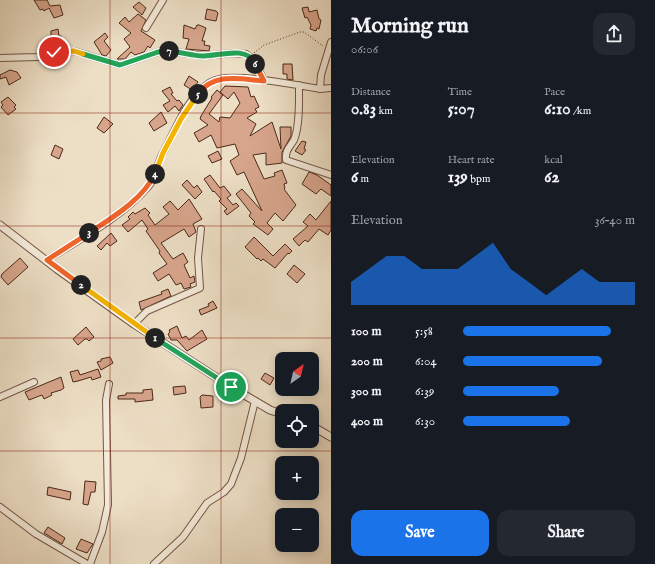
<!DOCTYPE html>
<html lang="en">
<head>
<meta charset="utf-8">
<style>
  :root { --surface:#171b24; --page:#242831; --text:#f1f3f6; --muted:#9ea1a6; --accent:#1a73e8 }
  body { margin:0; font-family:"IM FELL English",serif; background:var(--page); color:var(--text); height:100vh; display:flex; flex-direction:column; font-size:15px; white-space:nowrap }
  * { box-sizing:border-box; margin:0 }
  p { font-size:13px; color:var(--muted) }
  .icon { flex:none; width:22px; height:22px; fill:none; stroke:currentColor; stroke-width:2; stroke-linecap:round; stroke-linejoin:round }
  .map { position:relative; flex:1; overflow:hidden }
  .drawer { display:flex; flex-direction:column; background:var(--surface); width:324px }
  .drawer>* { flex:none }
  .needle { width:26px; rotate:34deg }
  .tools { position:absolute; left:275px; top:352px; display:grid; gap:8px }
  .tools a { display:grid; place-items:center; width:44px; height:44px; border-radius:8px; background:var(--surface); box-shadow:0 2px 10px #0003; font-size:20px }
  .pin { position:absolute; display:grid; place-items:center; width:34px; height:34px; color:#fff; margin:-17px; border:2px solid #fff; border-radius:50%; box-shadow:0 1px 4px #0007 }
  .km { position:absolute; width:20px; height:20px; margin:-10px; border-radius:50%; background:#222; color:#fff; font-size:11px; line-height:20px; text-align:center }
  .round { display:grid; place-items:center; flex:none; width:42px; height:42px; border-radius:12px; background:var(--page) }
  .head { display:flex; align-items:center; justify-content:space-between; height:68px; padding:0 20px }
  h1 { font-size:22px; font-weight:800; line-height:30px }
  .metrics { display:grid; grid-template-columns:repeat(3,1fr); gap:6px; height:68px; padding:4px 20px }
  .metrics div { display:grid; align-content:center }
  .metrics b { font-size:17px; font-weight:800 }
  .metrics small { font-size:11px; font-weight:400 }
  .metrics p { font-size:11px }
  .chart { height:112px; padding:8px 20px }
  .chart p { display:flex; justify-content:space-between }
  .chart svg { width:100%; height:72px; margin-top:4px; fill:var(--accent); opacity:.7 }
  .button { display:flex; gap:8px; margin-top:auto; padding:8px 20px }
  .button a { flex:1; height:46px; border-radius:12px; background:var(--accent); color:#fff; font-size:16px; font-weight:800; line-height:46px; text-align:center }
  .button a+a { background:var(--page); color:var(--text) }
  ul { padding:0 20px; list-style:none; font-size:13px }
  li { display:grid; grid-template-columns:64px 48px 1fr; align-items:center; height:30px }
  li i { height:10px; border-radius:5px; background:var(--accent) }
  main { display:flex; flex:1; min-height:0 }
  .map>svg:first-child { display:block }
  .building { fill:#d7a58c; stroke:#4b2817 }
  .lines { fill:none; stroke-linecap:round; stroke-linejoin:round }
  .minor-casing { stroke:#745643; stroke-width:8 }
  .tertiary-casing { stroke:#745643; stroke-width:9 }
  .path { stroke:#4b2817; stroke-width:1; stroke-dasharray:1 2; stroke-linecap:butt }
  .minor { stroke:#f3eada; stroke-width:6 }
  .tertiary { stroke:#f3eada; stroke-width:7 }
  .split-1-casing { stroke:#fff; stroke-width:8 }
  .split-2-casing { stroke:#fff; stroke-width:8 }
  .split-3-casing { stroke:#fff; stroke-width:8 }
  .split-4-casing { stroke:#fff; stroke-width:8 }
  .split-5-casing { stroke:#fff; stroke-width:8 }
  .split-6-casing { stroke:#fff; stroke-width:8 }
  .split-7-casing { stroke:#fff; stroke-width:8 }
  .split-8-casing { stroke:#fff; stroke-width:8 }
  .split-9-casing { stroke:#fff; stroke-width:8 }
  .split-1 { stroke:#22a559; stroke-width:5 }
  .split-2 { stroke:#f5b400; stroke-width:5 }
  .split-3 { stroke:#f0652b; stroke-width:5 }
  .split-4 { stroke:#f0652b; stroke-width:5 }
  .split-5 { stroke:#f5b400; stroke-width:5 }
  .split-6 { stroke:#f0652b; stroke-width:5 }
  .split-7 { stroke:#22a559; stroke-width:5 }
  .split-8 { stroke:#22a559; stroke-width:5 }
  .split-9 { stroke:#f5b400; stroke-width:5 }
  .grid { fill:none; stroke:#8f2418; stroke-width:1; stroke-opacity:0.55 }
</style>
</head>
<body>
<main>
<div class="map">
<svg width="331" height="564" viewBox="0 0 331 564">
  <rect width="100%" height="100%" fill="#eddfc6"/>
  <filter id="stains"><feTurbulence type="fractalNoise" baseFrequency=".005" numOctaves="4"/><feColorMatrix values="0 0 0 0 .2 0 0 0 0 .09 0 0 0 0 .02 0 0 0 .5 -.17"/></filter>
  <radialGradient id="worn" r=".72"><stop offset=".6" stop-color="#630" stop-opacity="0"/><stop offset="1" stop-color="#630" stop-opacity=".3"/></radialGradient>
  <!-- building -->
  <path class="building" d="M 34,0 L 47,0 L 50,6 L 60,5 L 63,15 L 54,18 L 49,8 L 44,11 L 43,9 L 40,10 Z
    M 139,2 L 146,8 L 142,15 L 133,7 Z
    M 308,7 L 309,12 L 317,10 L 319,19 L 321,20 L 319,29 L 317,28 L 316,31 L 310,29 L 311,25 L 307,17 L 305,18 L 302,8 Z
    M 207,9 L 216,11 L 218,13 L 216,21 L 205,19 Z
    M 138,14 L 146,20 L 141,31 L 155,40 L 150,48 L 148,46 L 144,52 L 135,55 L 131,52 L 125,59 L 117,59 L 130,47 L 124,39 L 131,33 L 119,23 L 125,17 L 129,22 Z
    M 184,25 L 195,29 L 197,25 L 199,25 L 206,28 L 202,41 L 205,41 L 204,45 L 210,46 L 209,51 L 186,49 L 189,39 L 183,38 Z
    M 58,29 L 59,36 L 61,36 L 63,45 L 56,45 L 55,40 L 51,40 L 51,31 Z
    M 105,33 L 108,37 L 104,41 L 111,50 L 106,56 L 102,55 L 94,42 Z
    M 283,64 L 292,64 L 293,80 L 287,79 L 287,74 L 283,74 Z
    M 10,70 L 17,72 L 21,78 L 9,85 L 6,77 L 0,79 L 0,75 Z
    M 189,76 L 198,82 L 192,90 L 184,85 Z
    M 225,86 L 248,87 L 251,97 L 254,96 L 259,107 L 255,109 L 257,112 L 247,118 L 256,124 L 250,136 L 272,122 L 281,149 L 280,127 L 291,127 L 291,136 L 282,152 L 282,163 L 266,165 L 266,153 L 253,155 L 264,179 L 275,176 L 274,173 L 282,170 L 287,183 L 284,184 L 285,188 L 284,189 L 296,205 L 283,221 L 275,213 L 267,223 L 273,229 L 268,235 L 253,224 L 255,222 L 249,216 L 251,213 L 236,194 L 242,189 L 262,211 L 244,172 L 237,175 L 230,161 L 239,155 L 235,144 L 217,148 L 211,135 L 199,142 L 194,133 L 208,125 L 200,119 L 201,116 L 212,98 L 211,97 L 217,90 L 223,95 L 209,114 L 219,122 L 220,117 L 230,118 L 240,103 L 234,92 L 228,99 L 220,92 Z
    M 170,87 L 173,93 L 171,94 L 177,101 L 179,100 L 183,105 L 179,111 L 175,106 L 168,112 L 163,105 L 170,101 L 162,91 Z
    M 8,97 L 16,105 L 14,107 L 16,109 L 8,115 L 1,107 L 3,105 L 1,102 Z
    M 161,112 L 167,123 L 154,131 L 149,123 Z
    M 104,117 L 113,124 L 104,133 L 97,128 Z
    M 302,141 L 306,142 L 304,149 L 306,150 L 302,155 L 295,151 Z
    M 55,145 L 63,149 L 59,159 L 51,155 Z
    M 218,151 L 222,159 L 212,163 L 208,156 Z
    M 309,172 L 317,175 L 331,185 L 331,196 L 321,189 L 316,194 L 302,184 Z
    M 210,175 L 220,188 L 224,186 L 231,195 L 227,198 L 233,205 L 236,203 L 239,206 L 227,215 L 224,211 L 227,209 L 219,201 L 221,199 L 214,191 L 213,192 L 204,179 Z
    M 187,180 L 194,188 L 197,185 L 202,192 L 195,199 L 182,185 Z
    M 189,199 L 202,219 L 193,224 L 196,232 L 189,237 L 184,229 L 161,243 L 173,259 L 183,253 L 188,262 L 184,265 L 190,278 L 194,276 L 195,282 L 190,284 L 191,287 L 184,289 L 181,283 L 176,285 L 169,274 L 158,281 L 153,273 L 167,264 L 159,253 L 160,251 L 146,231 L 148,229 L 142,220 L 128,232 L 122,225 L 130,219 L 128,217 L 133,212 L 135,214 L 145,208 L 150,213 L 148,215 L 155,225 L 169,214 L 163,207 L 170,201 L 178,210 Z
    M 331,201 L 331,230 L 328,235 L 319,229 L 308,242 L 305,240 L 299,246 L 293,239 L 308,226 L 303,222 L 310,214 L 316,220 Z
    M 111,233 L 117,241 L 110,246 L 107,243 L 101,250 L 97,246 Z
    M 254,237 L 273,256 L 285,244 L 292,251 L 289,254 L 288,253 L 275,268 L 263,259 L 261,261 L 258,258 L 257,259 L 245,247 Z
    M 20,258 L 28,267 L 8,285 L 1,277 L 2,274 Z
    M 294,265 L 305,274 L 297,283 L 287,274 Z
    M 168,289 L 171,296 L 141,310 L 139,302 L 162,294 L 161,292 Z
    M 213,301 L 217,308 L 201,315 L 199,310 L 209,306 L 208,304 Z
    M 177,326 L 182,338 L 186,336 L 189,340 L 202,330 L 207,339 L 187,351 L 177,340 L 171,340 L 168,334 L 170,332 L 169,330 Z
    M 86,327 L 94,337 L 89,341 L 87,339 L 85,339 L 78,345 L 73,339 Z
    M 110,357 L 113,363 L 101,370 L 97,362 L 101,361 L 101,359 Z
    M 98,369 L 101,377 L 92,380 L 91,377 L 78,381 L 73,382 L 70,372 L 78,370 L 80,375 Z
    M 265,373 L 274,378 L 270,385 L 261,379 Z
    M 61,377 L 64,388 L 61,390 L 51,393 L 52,395 L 44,399 L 42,395 L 29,400 L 25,392 Z
    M 185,386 L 186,393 L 174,395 L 173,387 Z
    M 152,389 L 153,400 L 135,402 L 135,399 L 118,399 L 118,396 L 126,395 L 126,393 L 143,393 L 143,390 Z
    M 202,395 L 213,396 L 213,407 L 201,408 L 200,397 Z
    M 85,481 L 96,482 L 95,492 L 91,492 L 88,505 L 83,504 Z
    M 48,487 L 71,492 L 70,500 L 47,495 Z
    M 48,527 L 65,538 L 62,544 L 44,533 Z
    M 81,539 L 93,544 L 87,553 L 76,549 Z"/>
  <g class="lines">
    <!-- minor casing -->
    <g class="minor-casing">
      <path id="minor" d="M 146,28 L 163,0
        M 0,58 L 38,57 L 54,52 L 74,51 L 120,65 L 158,52 L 169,51 L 204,56 L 232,53 L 246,54 L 254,60 L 264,81
        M 299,85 C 299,100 300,126 294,140 C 290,147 285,150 286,160 L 331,175
        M 320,89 L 321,75 L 331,42
        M 47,260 C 80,239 122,217 148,187 C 157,177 157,162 164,151 C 175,131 184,105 202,89 C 207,84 213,80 220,79 C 241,74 297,85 320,89 L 331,88
        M 134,324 L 147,311 L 200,288 L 198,258 L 201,229
        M 0,397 L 34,382
        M 0,507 L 36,534 L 87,564
        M 90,564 L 102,532 L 108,505 L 106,400 L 109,384
        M 154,564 L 183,537 L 207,503 L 224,492 L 231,484 L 241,458 L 255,401"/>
    </g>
    <!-- tertiary casing -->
    <g class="tertiary-casing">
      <path id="tertiary" d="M 0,225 L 57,269 L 134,324 L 231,387 L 270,410 L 282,414
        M 312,426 L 331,437"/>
    </g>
    <!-- path -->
    <path class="path" d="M 254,53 L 264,45 L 300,32 L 304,32 L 323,46"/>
    <!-- minor -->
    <use href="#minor" class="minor"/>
    <!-- tertiary -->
    <use href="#tertiary" class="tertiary"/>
  </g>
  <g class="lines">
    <!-- split-1 casing -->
    <g class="split-1-casing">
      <path id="split-1" d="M 155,338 L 231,387"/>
    </g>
    <!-- split-2 casing -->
    <g class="split-2-casing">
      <path id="split-2" d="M 81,285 L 155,338"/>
    </g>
    <!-- split-3 casing -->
    <g class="split-3-casing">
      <path id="split-3" d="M 81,285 L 47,260 L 89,233"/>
    </g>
    <!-- split-4 casing -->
    <g class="split-4-casing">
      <path id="split-4" d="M 89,233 C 113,217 142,200 155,174"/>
    </g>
    <!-- split-5 casing -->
    <g class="split-5-casing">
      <path id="split-5" d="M 155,174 L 163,153 L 181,119 L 198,94"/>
    </g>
    <!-- split-6 casing -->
    <g class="split-6-casing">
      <path id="split-6" d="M 198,94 C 214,72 240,79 264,81 L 255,64"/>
    </g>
    <!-- split-7 casing -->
    <g class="split-7-casing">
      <path id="split-7" d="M 169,51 C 181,52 192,56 204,56 C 219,56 247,45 255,64"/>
    </g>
    <!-- split-8 casing -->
    <g class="split-8-casing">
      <path id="split-8" d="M 83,54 L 120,65 L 158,52 L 169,51"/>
    </g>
    <!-- split-9 casing -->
    <g class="split-9-casing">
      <path id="split-9" d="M 54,52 L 74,51 L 83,54"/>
    </g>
    <!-- split-1 -->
    <use href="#split-1" class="split-1"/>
    <!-- split-2 -->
    <use href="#split-2" class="split-2"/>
    <!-- split-3 -->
    <use href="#split-3" class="split-3"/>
    <!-- split-4 -->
    <use href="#split-4" class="split-4"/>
    <!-- split-5 -->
    <use href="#split-5" class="split-5"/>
    <!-- split-6 -->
    <use href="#split-6" class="split-6"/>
    <!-- split-7 -->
    <use href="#split-7" class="split-7"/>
    <!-- split-8 -->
    <use href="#split-8" class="split-8"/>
    <!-- split-9 -->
    <use href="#split-9" class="split-9"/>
  </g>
  <!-- grid -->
  <path class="grid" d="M 110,0 L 110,564M 221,0 L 221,564M 0,113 L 331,113M 0,226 L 331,226M 0,338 L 331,338M 0,451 L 331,451"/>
  <rect width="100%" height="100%" filter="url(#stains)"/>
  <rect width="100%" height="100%" fill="url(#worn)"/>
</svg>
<div class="tools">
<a><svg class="needle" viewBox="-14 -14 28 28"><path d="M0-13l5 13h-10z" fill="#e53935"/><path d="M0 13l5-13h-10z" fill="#9ea1a6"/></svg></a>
<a><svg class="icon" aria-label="locate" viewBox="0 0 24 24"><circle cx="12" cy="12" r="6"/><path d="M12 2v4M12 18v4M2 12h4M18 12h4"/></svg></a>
<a>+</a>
<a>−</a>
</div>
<div class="pin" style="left:231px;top:387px;background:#1e9e55"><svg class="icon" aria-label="arrive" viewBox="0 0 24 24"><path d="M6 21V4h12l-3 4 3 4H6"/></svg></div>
<div class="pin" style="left:54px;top:52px;background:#d93025"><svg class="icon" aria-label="check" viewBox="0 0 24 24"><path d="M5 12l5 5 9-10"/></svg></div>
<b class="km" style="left:155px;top:338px">1</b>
<b class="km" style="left:81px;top:285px">2</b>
<b class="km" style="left:89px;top:233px">3</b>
<b class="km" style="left:155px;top:174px">4</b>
<b class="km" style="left:198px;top:94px">5</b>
<b class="km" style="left:255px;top:64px">6</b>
<b class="km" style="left:169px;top:51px">7</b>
</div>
<section class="drawer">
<div class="head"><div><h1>Morning run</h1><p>06:06</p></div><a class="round"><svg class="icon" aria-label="share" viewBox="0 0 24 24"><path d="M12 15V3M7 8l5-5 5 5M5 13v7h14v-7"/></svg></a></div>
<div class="metrics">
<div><p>Distance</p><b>0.83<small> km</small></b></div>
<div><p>Time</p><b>5:07</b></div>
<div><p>Pace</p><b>6:10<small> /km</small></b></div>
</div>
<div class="metrics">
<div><p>Elevation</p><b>6<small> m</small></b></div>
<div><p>Heart rate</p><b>139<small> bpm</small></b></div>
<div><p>kcal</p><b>62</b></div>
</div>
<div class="chart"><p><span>Elevation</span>36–40 m</p>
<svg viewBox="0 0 160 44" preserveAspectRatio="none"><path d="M0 44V30L10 22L20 14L30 14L40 22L50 22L60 22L70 14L80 6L90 22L100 30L110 38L120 30L130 22L140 30L150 30L160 30V44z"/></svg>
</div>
<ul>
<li><b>100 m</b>5:58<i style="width:86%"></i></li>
<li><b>200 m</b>6:04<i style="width:81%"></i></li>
<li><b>300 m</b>6:39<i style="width:56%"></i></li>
<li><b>400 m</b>6:30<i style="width:62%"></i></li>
</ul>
<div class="button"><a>Save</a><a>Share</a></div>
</section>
</main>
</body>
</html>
